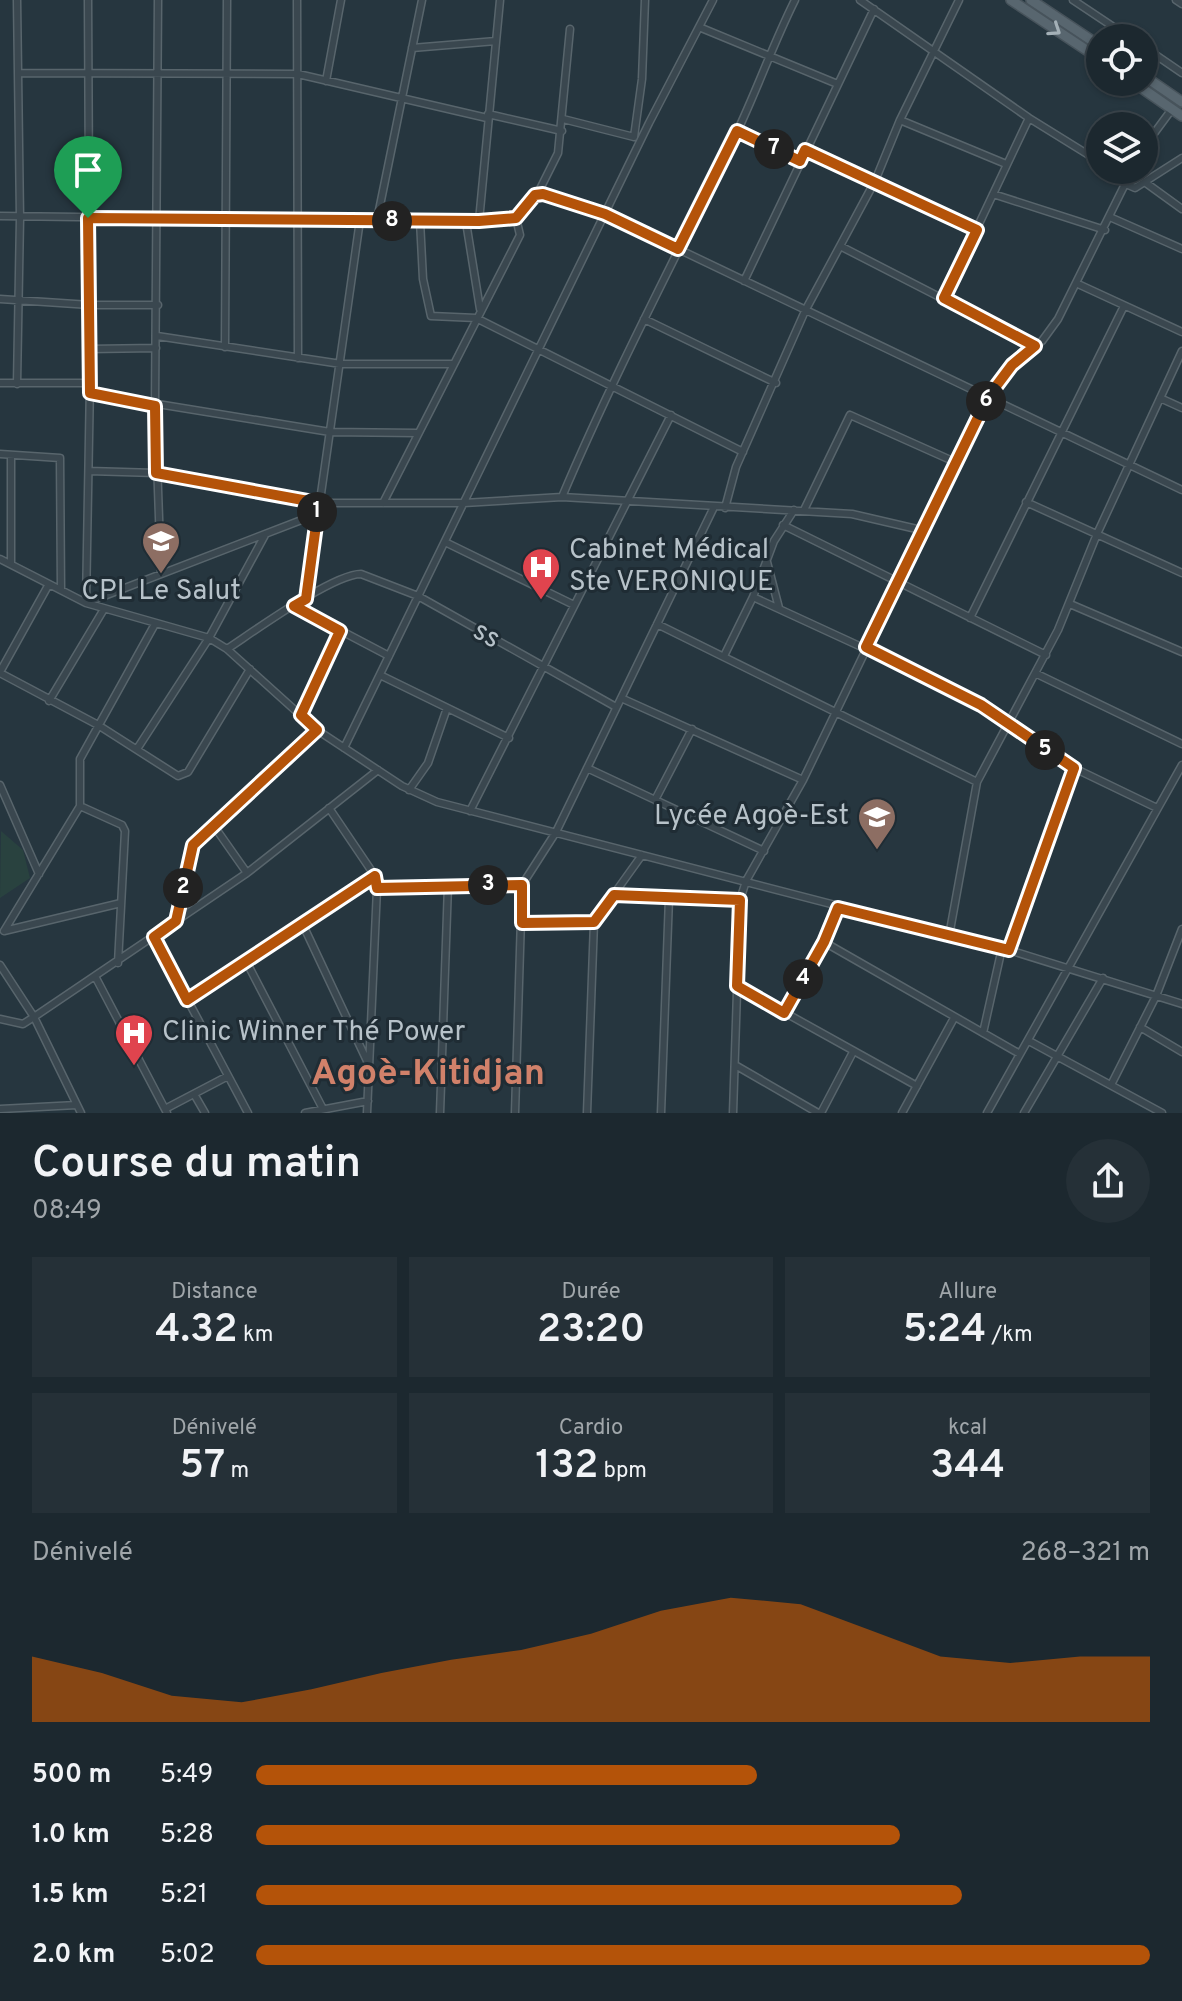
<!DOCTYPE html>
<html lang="fr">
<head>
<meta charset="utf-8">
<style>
  :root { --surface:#1c282f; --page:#253037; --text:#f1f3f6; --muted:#a0a6aa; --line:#3a444b; --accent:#b45309 }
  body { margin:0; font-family:Overpass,sans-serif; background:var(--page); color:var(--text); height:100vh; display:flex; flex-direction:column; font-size:30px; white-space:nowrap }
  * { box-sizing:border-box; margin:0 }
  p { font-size:26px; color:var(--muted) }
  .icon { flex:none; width:44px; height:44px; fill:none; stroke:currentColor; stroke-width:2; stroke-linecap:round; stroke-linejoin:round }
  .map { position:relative; height:1113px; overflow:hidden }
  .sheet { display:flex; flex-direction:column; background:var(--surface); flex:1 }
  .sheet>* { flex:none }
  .tools { position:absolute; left:1086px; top:24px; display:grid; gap:16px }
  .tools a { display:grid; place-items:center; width:72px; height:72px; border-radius:50%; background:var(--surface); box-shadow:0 2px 6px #0004,0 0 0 2px var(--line); font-size:40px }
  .pin { position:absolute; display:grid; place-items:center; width:68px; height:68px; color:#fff; margin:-82px -34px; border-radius:50% 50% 50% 0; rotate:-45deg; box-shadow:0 0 8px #0007 }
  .pin .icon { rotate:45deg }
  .km { position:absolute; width:40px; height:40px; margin:-20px; border-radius:50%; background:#222; color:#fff; font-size:22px; line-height:40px; text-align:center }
  .round { display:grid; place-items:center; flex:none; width:84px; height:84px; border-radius:42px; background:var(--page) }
  .overview { display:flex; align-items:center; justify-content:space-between; height:136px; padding:0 32px }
  h1 { font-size:44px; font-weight:600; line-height:60px }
  .metrics { display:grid; grid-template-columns:repeat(3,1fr); gap:12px; height:136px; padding:8px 32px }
  .metrics div { display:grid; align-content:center; border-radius:0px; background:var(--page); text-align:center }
  .metrics b { font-size:40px; font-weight:600 }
  .metrics small { font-size:22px; font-weight:400 }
  .metrics p { font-size:22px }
  .chart { height:224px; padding:16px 32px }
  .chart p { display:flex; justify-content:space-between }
  .chart svg { width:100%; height:144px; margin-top:8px; fill:var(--accent); opacity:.7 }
  ul { padding:0 32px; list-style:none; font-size:26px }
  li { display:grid; grid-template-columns:128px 96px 1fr; align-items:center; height:60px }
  li i { height:20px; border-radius:10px; background:var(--accent) }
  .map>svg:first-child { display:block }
  .green { fill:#29423f }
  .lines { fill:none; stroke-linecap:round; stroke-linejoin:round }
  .minor-casing { stroke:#58656c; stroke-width:9 }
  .primary-casing { stroke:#47535b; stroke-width:12 }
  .minor { stroke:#3a474f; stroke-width:6 }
  .primary { stroke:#58666f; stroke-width:9 }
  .oneway { stroke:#a4b0b7 }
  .route-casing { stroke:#fff; stroke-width:16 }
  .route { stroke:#b45309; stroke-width:10 }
  .labels { text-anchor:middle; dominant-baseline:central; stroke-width:6; stroke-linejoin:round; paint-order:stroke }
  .poi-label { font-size:28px; fill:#b7c2c9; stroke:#1f2c34; text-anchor:start }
  .street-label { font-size:28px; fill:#b7c2c9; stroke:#1f2c34 }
  .district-label { font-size:36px; font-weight:bold; fill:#d1816a; stroke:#1f2c34 }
</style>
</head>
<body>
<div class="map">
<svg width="1182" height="1113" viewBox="0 0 1182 1113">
  <rect width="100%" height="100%" fill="#26363f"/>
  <!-- green -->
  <path class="green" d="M 1,831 L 23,850 L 30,878 L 0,898 Z"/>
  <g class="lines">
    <!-- minor casing -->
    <g class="minor-casing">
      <path id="minor" d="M 88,0 L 90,383 L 86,603 L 317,514
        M 158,0 L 155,406 L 161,573
        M 297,0 L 298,358
        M 860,0 L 1029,118 L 1100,162
        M 1073,0 L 1130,38
        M 1176,0 L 1182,4
        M 699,27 L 835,83
        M 1144,47 L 1182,73
        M 412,48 L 496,41
        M 19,73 L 298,74 L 487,118
        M 326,81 L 341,0
        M 488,114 L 562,131
        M 563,119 L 634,137
        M 900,120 L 1006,164
        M 737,131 L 800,161
        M 634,137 L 642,79 L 645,0
        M 1144,147 L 1172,109
        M 805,150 L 977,230
        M 1113,170 L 1126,184 L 1135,188 L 1182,158
        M 1146,183 L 1182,209
        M 993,194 L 1105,230
        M 535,195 L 554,197 L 605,214 L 1182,490
        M 0,216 L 466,222 L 516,218 L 540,189 L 558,153 L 570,29
        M 1112,218 L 1182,249
        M 377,220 L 422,0
        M 420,221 L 423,279 L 431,316 L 476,318 L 743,452
        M 479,221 L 500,0
        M 466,222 L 480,309
        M 842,247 L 1035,346
        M 744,281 L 874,9
        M 1078,284 L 1182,332
        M 944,298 L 1029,118
        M 0,299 L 90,305 L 158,305
        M 644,319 L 776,383
        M 157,336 L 341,364 L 452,364
        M 225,347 L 227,0
        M 90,349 L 156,348
        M 0,383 L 90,383
        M 17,384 L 20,218 L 17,0
        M 90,393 L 330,432 L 417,433
        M 1160,398 L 1182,408
        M 0,454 L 60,458 L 61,590
        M 11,455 L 11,564
        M 89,471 L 156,473 L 319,503 L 464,503 L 562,497 L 852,514 L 921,530
        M 562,497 C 614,374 677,255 736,134 C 757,90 773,44 795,0
        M 1026,502 L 1182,573
        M 383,503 L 520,235 L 516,218
        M 725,508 L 736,467 L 805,311 L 875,181 L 900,120 L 959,0
        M 804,510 L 850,415 L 955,462
        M 783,525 L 1046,655
        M 445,542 L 574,605
        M 0,559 L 86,603 L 209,638 L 227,649 L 317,730 L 402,786 L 437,802 L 1009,950 L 1182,1004
        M 767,562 L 779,608
        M 753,597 L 957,691 L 1074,768 L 1157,808
        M 306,599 L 360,220
        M 1070,604 L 1182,652
        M 294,606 L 389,656
        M 970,618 L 1124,306
        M 657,624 L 977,782
        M 227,649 C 253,632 333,574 361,574 L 418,596 L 616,707
        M 724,656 L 753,597 L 774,541 L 794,510
        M 0,672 L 49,584
        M 0,673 L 98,725 L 178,776 L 188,772 L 250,669
        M 1037,674 L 1182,744
        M 380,675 L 509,738
        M 621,698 L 803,780
        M 49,701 L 104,609
        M 301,715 L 340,631
        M 344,748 L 649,123 L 713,0
        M 137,749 L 209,638 L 265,535
        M 587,768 L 764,851
        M 0,785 L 39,874
        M 409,790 L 428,763 L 447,708
        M 655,800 L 692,729
        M 80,806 L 122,825 L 125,831 L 118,963
        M 329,808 L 375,876 L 377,888 L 367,1113
        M 470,811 L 671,415
        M 214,826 L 247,873
        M 377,888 L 522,885
        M 614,895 L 740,900
        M 838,908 L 824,942 L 1020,1054
        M 176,921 L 193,845 L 317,730
        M 522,923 L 594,922 L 642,855
        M 303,925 L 368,1063
        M 4,931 L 80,806 L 80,759 L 155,624
        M 4,931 L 121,903
        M 949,936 L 977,782 L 1058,630 L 1097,534 L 1182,351
        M 154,937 L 248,1113
        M 1009,950 L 1074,768
        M 246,961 L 323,1109
        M 0,965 L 34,1017 L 23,1024 L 0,1019
        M 96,978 L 167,1113
        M 737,986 L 917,1086
        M 187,1000 L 375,876
        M 784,1013 L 824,942
        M 1140,1027 L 1182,1052
        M 983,1033 L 1002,948
        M 1029,1041 L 1162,1113
        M 735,1065 L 818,1113
        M 1112,1083 L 1156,996 L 1182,929
        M 194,1094 L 205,1113
        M 0,1109 L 77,1105
        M 165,1109 L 228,1076
        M 81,1113 L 34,1017 L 247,873 L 378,770
        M 305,1113 L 368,1101
        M 440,1113 L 448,885
        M 515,1113 L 522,885 L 556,832 L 714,507
        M 587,1113 L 594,922
        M 661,1113 L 669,898
        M 733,1113 L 740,900 L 746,881 L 803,780 L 988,397 L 1012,365 L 1042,341 L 1058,319 L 1132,170
        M 821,1113 L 853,1052
        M 902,1113 L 954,1018
        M 987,1113 L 1182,765
        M 1024,1113 L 1103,978"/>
    </g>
    <!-- primary casing -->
    <g class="primary-casing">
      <path id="primary" d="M 1011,0 L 1100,59
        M 1031,0 L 1100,46
        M 1144,76 L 1182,102
        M 1133,82 L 1182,116"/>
    </g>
    <!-- minor -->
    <use href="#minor" class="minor"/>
    <!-- primary -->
    <use href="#primary" class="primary"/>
  </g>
  <!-- one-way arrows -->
  <defs><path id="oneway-chevron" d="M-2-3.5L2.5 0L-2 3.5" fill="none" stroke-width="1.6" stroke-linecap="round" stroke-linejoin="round" transform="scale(2)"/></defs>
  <use class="oneway" href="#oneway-chevron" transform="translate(1055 30) rotate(34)"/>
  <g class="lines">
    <!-- route casing -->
    <g class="route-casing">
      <path id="route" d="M 737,131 L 800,161 L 805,150 L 977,230 L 944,298 L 1035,346 L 1012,365 L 988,397 L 866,647 L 981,705 L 1074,768 L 1009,950 L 838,908 L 824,942 L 784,1013 L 737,986 L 740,900 L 614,895 L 594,922 L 522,923 L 522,885 L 377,888 L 375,876 L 187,1000 L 154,937 L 176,921 L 193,845 L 317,730 L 301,715 L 340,631 L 294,606 L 306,599 L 319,503 L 156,473 L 155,406 L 90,393 L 88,218 L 479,221 L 516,218 L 535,195 L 543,194 L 605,214 L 678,249 Z"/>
    </g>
    <!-- route -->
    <use href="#route" class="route"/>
  </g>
  <!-- icons -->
  <defs>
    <g id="school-pin" transform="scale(2)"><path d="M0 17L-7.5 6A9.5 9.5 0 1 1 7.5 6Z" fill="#8d6e63" stroke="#1f2c34"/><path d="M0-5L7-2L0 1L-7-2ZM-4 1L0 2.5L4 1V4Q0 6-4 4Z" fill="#fff"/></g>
    <g id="hospital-pin" transform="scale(2)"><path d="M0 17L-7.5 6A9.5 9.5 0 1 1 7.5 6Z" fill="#e0444e" stroke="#1f2c34"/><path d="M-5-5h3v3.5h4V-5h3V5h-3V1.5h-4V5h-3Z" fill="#fff"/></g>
  </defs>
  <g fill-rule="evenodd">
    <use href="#school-pin" x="161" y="541"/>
    <use href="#hospital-pin" x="541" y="567"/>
    <use href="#school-pin" x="877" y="817"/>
    <use href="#hospital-pin" x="134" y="1033"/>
  </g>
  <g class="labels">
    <!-- poi labels -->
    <g class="poi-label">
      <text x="569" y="551">Cabinet Médical<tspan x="569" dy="32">Ste VERONIQUE</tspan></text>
      <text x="161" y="592" text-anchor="middle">CPL Le Salut</text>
      <text x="849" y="817" text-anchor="end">Lycée Agoè-Est</text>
      <text x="162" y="1033">Clinic Winner Thé Power</text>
    </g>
    <!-- street labels -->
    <g class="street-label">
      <text transform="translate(486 636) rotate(30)">ss</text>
    </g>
    <!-- district labels -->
    <g class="district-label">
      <text x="428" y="1075">Agoè-Kitidjan</text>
    </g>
  </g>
</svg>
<div class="tools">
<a><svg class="icon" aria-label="locate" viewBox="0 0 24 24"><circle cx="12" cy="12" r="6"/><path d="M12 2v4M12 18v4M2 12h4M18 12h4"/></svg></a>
<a><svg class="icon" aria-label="layers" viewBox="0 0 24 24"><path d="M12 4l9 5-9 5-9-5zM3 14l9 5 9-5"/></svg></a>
</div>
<div class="pin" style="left:88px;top:218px;background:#1e9e55"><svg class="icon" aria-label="arrive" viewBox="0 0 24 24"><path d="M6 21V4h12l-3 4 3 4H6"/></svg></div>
<b class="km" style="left:317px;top:512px">1</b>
<b class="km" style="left:183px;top:888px">2</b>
<b class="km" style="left:488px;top:885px">3</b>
<b class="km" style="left:803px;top:979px">4</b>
<b class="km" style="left:1045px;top:750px">5</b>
<b class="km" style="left:986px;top:401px">6</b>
<b class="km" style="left:774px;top:149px">7</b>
<b class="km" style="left:392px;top:221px">8</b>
</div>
<section class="sheet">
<div class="overview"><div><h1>Course du matin</h1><p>08:49</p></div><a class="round"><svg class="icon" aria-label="share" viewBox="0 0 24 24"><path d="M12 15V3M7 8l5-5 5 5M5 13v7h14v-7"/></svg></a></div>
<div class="metrics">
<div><p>Distance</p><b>4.32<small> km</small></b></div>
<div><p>Durée</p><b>23:20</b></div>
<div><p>Allure</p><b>5:24<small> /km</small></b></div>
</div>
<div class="metrics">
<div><p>Dénivelé</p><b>57<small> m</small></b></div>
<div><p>Cardio</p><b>132<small> bpm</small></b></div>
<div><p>kcal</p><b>344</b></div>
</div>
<div class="chart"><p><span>Dénivelé</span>268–321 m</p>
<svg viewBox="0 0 160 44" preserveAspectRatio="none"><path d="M0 44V24L10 29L20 36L30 38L40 34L50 29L60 25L70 22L80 17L90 10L100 6L110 8L120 16L130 24L140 26L150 24L160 24V44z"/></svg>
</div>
<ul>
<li><b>500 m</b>5:49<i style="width:56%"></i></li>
<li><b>1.0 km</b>5:28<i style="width:72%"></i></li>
<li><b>1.5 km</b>5:21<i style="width:79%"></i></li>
<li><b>2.0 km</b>5:02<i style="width:100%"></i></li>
</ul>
</section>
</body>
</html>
